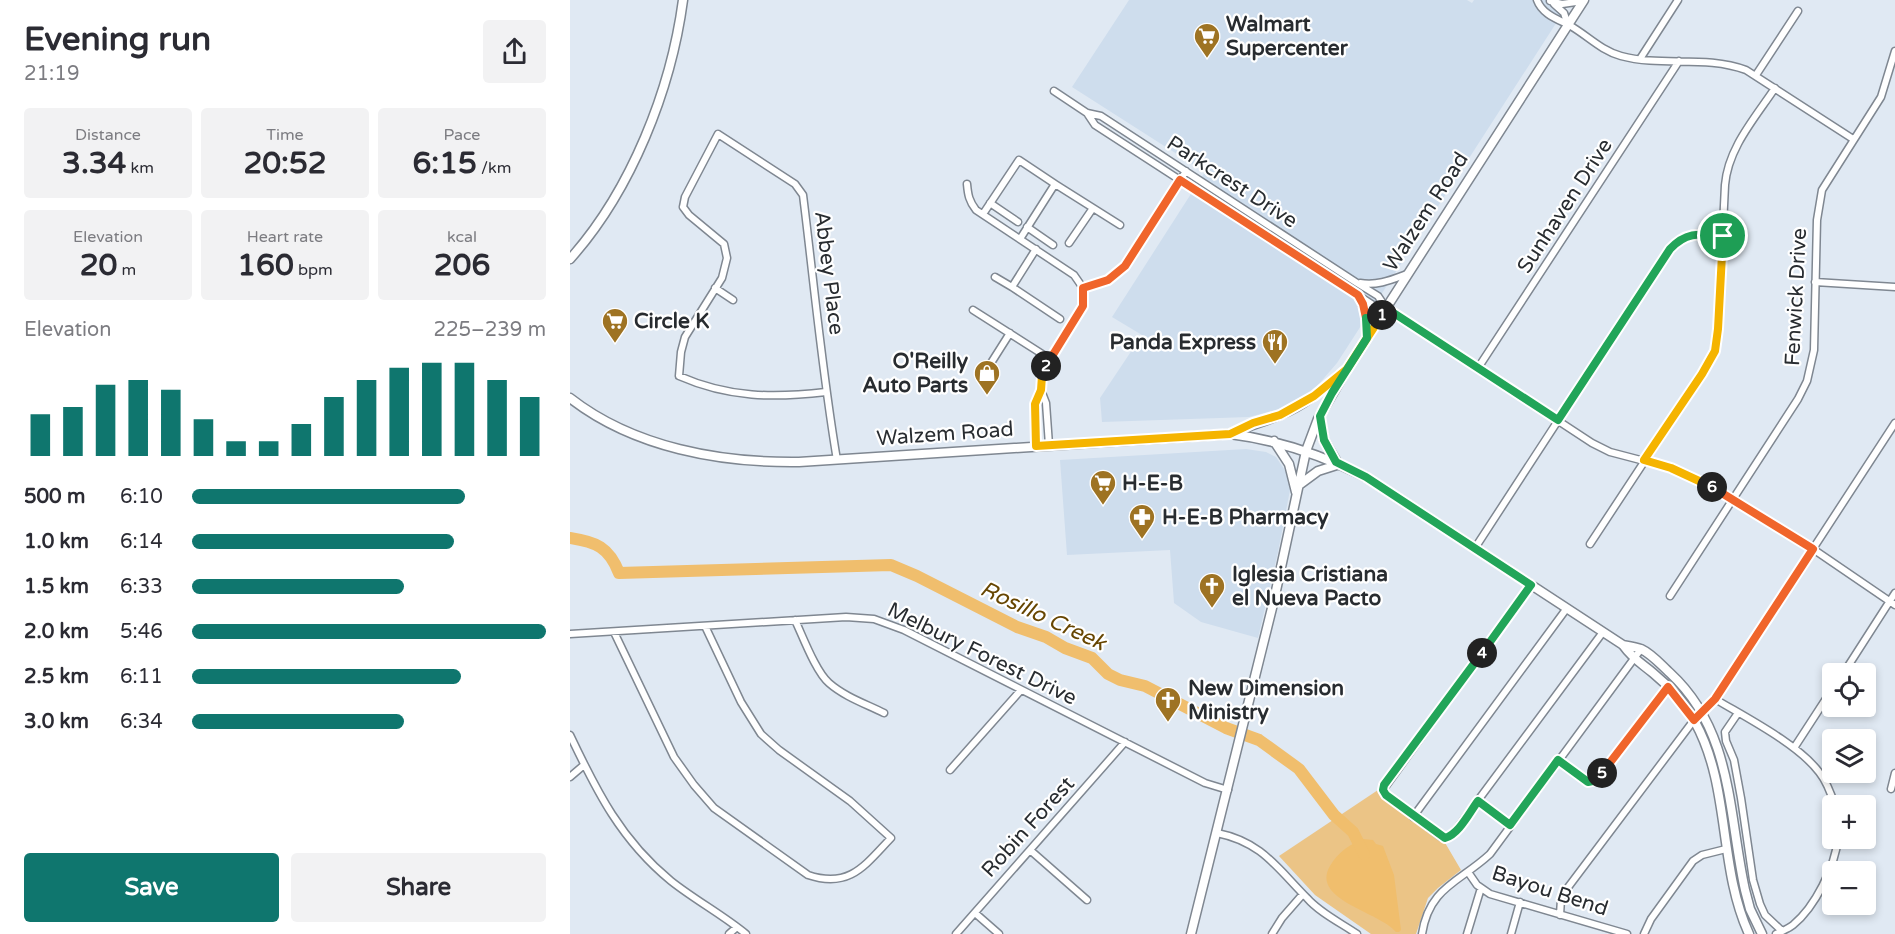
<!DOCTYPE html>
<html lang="en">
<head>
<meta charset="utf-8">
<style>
  :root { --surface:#fff; --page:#f2f2f3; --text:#2b2b33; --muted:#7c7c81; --accent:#0f766e }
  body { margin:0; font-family:"Varela Round",sans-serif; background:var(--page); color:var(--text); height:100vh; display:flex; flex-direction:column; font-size:22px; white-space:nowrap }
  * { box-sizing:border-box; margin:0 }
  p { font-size:20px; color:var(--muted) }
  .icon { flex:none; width:33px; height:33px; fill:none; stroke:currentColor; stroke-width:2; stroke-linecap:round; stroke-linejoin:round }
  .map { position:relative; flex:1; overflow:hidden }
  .side { display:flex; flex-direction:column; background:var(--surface); width:570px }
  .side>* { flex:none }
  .fabs { position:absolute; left:1252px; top:663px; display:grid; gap:12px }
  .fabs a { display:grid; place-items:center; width:54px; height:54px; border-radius:6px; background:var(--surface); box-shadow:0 3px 9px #0003; font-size:30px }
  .pin { position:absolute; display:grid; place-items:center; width:51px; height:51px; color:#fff; margin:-26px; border:3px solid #fff; border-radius:50%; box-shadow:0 2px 6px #0007 }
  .km { position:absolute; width:30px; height:30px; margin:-15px; border-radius:50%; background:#222; color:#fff; font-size:16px; line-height:30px; text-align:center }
  .round { display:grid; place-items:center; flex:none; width:63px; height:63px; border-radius:6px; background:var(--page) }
  .head { display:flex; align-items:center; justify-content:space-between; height:102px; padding:0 24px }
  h1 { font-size:33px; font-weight:700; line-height:45px }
  .stats { display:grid; grid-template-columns:repeat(3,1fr); gap:9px; height:102px; padding:6px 24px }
  .stats div { display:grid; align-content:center; border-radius:6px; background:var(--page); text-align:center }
  .stats b { font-size:30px; font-weight:700 }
  .stats small { font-size:16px; font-weight:400 }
  .stats p { font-size:16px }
  .chart { height:168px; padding:12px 24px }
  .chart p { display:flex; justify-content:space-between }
  .chart svg { width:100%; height:108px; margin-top:6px; stroke:var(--accent); stroke-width:6 }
  .button { display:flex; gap:12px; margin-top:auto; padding:12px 24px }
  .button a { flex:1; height:69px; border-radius:6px; background:var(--accent); color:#fff; font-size:24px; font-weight:700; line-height:69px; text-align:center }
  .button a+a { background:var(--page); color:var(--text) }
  ul { padding:0 24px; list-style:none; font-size:20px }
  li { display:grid; grid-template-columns:96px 72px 1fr; align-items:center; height:45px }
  li i { height:15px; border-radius:8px; background:var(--accent) }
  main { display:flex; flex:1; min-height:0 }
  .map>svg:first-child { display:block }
  .built { fill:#cedded }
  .green { fill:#ebc486 }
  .water { fill:#f0be6d }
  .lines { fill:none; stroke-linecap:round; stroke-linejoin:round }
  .river { stroke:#f0be6d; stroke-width:12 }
  .street-casing { stroke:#7f8791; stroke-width:9 }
  .secondary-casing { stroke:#7f8791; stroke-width:11 }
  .street { stroke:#fff; stroke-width:6 }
  .secondary { stroke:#fff; stroke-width:8 }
  .split-1-casing { stroke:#fff; stroke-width:12 }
  .split-2-casing { stroke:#fff; stroke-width:12 }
  .split-3-casing { stroke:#fff; stroke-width:12 }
  .split-4-casing { stroke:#fff; stroke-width:12 }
  .split-5-casing { stroke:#fff; stroke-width:12 }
  .split-6-casing { stroke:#fff; stroke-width:12 }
  .split-7-casing { stroke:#fff; stroke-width:12 }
  .split-1 { stroke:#22a559; stroke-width:8 }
  .split-2 { stroke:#f5b400; stroke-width:8 }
  .split-3 { stroke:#f0652b; stroke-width:8 }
  .split-4 { stroke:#22a559; stroke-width:8 }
  .split-5 { stroke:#22a559; stroke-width:8 }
  .split-6 { stroke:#f0652b; stroke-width:8 }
  .split-7 { stroke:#f5b400; stroke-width:8 }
  .labels { text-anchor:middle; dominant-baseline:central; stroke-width:4.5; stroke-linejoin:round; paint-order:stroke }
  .poi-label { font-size:21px; font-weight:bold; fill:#282c30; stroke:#fff; text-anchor:start }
  .street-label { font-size:21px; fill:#282c30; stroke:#fff }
  .water-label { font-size:22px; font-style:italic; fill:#674602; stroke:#fff }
</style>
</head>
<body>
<main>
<section class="side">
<div class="head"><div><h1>Evening run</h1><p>21:19</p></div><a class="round"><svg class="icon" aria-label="share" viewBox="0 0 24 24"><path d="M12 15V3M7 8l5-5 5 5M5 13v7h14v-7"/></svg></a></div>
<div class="stats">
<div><p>Distance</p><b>3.34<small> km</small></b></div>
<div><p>Time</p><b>20:52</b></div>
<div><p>Pace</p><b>6:15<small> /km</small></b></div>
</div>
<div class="stats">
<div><p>Elevation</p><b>20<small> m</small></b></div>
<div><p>Heart rate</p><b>160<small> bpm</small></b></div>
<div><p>kcal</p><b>206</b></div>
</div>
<div class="chart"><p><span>Elevation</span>225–239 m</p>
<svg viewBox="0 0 160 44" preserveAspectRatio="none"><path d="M5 44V27M15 44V24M25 44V15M35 44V13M45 44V17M55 44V29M65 44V38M75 44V38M85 44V31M95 44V20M105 44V13M115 44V8M125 44V6M135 44V6M145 44V13M155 44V20"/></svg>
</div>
<ul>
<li><b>500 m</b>6:10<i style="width:77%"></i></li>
<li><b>1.0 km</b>6:14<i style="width:74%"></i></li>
<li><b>1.5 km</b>6:33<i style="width:60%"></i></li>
<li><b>2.0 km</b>5:46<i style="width:100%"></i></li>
<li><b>2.5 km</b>6:11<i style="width:76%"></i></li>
<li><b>3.0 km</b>6:34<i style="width:60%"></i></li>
</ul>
<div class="button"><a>Save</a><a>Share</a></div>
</section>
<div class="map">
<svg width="1325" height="934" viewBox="0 0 1325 934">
  <rect width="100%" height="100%" fill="#e0e9f3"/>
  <!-- built -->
  <path class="built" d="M 559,0 L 897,0 L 902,3 L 904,0 L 1001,0 L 767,363 L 742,392 L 713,408 L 679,417 L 532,422 L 530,398 L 572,335 L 542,317 L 635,172 L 502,87 Z
    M 676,449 L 696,452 L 706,457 L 716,472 L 721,485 L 708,552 L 688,638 L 631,622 L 604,603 L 600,550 L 497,555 L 490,460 Z"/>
  <!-- green -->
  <path class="green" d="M 808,790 L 812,798 L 874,841 L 891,870 L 868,888 L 858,898 L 846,934 L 801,934 L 745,895 L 709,856 Z"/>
  <!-- water -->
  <path class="water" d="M 793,839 L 803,840 L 806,844 L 813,846 L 824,875 L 831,930 L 829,932 L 826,932 C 810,912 740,900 760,866 C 768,852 779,845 793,839 Z"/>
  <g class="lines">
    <!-- river -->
    <path class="river" d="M 0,538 C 26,542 39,547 49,573 L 321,565 L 347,576 L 447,627 L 476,637 L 495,648 L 522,658 L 538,674 L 550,680 L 575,686 L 656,728 L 689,740 L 729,769 L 764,815 L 783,832 L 794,854"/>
    <!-- street casing -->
    <g class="street-casing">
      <path id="street" d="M 967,0 C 972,14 987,19 999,25 C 1017,35 1030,50 1051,56 C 1092,67 1135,55 1176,70 L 1283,139
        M 980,1 L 992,4 L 1013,1
        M 984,4 L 994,13 L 998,25
        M 1070,59 L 1108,0
        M 1186,75 L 1228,11
        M 484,91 L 517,113 L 531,116 L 787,283 L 808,296 L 816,308
        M 517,113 L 525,125 L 803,305 L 816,308 L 1022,443 L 1040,452 L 1101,468 L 1136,483 L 1243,549 L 1325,605
        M 397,184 C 398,195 399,201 406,210 L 504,275 L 513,288 L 513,306 L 477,364 L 472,376 L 471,390 L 465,404 L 466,446
        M 420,203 L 448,222
        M 113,207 L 115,197 L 148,134 L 225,184 L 233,195 C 244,283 252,372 267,460
        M 113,207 L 119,215 L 154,244 L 157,258 L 152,278 L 115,337 L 111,352 L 109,376 C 159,398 204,398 256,392
        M 413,214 L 449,160 L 485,184
        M 457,227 L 483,245
        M 450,239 L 485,184 L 550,225
        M 499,243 L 523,208
        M 466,249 L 442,287 L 490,319
        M 425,277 L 442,287
        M 1245,282 L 1325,287
        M 790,283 C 807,286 821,280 837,274
        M 145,288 L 163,300
        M 513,288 L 538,280 L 555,266 L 616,171
        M 789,298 L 795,312 L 797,338
        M 403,310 L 480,359
        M 421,363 L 440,333
        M 908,368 L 1109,61
        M 471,390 L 476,403 L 479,445
        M 1020,544 L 1132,374 L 1145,351 L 1148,329 L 1155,185 C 1158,148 1185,118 1205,88
        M 905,548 L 1100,249 C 1117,231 1130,234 1153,236
        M 961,585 L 813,790 L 816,795 L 871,837 L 879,837 L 889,826 L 1033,632
        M 1100,596 L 1228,399 L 1237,381 L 1244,350 L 1247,220 L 1252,190 L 1311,97 L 1325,51
        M 225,620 C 233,637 246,672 259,683 C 275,697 296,704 314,713
        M 44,632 L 104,757 L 124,785 L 144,808 L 238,875 C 280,889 295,865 321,838 L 280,801 L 209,750 L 191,734 L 171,702 L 135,626
        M 0,634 L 276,617 L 304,619 L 334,630 L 635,783 L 658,790
        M 1273,674 L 1325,593
        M 1145,699 C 1175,717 1228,744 1249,772 C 1257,782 1261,793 1265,806
        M 1168,713 L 1155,732 L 1156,741 L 1164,760 L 1171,798 L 1183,880 L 1190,904 L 1195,915 L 1212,931
        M 0,735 C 27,792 51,840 101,881 C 125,900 153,915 176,934
        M 1224,748 L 1263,688
        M 988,760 L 1018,782 L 1027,780 L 1098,688
        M 380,770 L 451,690
        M 0,777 L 14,765
        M 1321,789 L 1325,773
        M 908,801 L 940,825
        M 843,817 L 997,608
        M 647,833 C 692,842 707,868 737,898 C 750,913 771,923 787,934
        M 460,850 L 517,900
        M 898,872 L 907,885 L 920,894 L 1057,934
        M 405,913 L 429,934
        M 990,915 L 991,899 L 993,894 L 1124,720 L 1145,699 L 1325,423
        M 159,934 L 167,927
        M 386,934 L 555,742
        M 702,934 L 712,918 L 733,894
        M 852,934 C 859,887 890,882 920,854 L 1071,649
        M 897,934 L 911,888
        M 941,934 L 950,902
        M 1074,934 L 1081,919 L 1123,861 L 1132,855 L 1156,849
        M 1206,934 C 1212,931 1218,929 1223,925 C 1245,907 1265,867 1268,838"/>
    </g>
    <!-- secondary casing -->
    <g class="secondary-casing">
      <path id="secondary" d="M 0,259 C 61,191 101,90 113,0
        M 0,398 C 64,448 151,463 229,462 L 660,434 C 709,440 752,455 796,477 L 1053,645 C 1063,659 1071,663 1083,673 C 1099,686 1115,704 1125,722 C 1161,787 1148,867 1179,934
        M 750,418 L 754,440 L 767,462
        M 660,434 C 677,426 693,422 710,415 C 733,406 751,391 769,375
        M 704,441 L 719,464 L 726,492
        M 729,485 L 748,471 L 770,464
        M 1053,645 C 1059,646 1066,647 1071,649 C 1082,654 1091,665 1100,673 C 1163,731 1158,813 1175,890 L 1180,909 L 1192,934
        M 621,934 L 704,600 L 736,451 L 748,419 L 777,369 L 1014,0"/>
    </g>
    <!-- street -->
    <use href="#street" class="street"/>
    <!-- secondary -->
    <use href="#secondary" class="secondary"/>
  </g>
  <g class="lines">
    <!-- split-1 casing -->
    <g class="split-1-casing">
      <path id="split-1" d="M 812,315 L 816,308 L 988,420 L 1100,249 C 1117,231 1130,234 1153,236"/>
    </g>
    <!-- split-2 casing -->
    <g class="split-2-casing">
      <path id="split-2" d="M 476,366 L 472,376 L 471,390 L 465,404 L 466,446 L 660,434 L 683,423 L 710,415 L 744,396 L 777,369 L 812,315"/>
    </g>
    <!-- split-3 casing -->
    <g class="split-3-casing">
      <path id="split-3" d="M 476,366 L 513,306 L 513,288 L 538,280 L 555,266 L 610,180 L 788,295 L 793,304 L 796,318"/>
    </g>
    <!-- split-4 casing -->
    <g class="split-4-casing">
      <path id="split-4" d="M 796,318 L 797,338 L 762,393 L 750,416 L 754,440 L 766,462 L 796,477 L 961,585 L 912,653"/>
    </g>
    <!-- split-5 casing -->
    <g class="split-5-casing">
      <path id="split-5" d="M 912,653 L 814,785 L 813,790 L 816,795 L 875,838 C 889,834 899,813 908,801 L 940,825 L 988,760 L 1018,782 L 1027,780 L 1032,773"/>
    </g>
    <!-- split-6 casing -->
    <g class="split-6-casing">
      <path id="split-6" d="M 1032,773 L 1098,687 L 1124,720 L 1145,699 L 1243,549 L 1142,487"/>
    </g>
    <!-- split-7 casing -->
    <g class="split-7-casing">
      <path id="split-7" d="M 1142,487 L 1101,468 L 1074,460 L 1132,374 L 1145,351 L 1148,329 L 1153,236"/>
    </g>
    <!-- split-1 -->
    <use href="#split-1" class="split-1"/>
    <!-- split-2 -->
    <use href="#split-2" class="split-2"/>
    <!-- split-3 -->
    <use href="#split-3" class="split-3"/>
    <!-- split-4 -->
    <use href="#split-4" class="split-4"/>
    <!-- split-5 -->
    <use href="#split-5" class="split-5"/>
    <!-- split-6 -->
    <use href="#split-6" class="split-6"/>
    <!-- split-7 -->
    <use href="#split-7" class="split-7"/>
  </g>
  <!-- icons -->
  <defs>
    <g id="supermarket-pin" transform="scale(1.35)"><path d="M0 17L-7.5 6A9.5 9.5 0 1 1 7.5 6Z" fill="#9e7323" stroke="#fff"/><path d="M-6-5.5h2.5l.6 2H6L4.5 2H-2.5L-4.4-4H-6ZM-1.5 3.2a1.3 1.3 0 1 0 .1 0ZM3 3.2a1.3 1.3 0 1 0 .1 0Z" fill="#fff"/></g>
    <g id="restaurant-pin" transform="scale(1.35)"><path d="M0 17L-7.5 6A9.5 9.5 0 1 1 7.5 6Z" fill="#9e7323" stroke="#fff"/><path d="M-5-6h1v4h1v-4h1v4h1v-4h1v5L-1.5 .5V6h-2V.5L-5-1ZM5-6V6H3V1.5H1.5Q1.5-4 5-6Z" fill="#fff"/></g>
    <g id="shop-pin" transform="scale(1.35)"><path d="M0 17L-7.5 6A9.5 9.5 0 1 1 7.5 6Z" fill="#9e7323" stroke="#fff"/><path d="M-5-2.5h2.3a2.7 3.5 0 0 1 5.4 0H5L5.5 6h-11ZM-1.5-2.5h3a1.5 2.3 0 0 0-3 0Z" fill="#fff"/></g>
    <g id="pharmacy-pin" transform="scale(1.35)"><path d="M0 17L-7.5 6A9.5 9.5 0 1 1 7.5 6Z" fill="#9e7323" stroke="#fff"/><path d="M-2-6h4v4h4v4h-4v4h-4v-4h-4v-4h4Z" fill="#fff"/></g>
    <g id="church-pin" transform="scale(1.35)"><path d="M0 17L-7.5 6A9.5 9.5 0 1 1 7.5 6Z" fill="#9e7323" stroke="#fff"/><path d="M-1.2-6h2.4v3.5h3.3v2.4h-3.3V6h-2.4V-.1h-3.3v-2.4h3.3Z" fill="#fff"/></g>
  </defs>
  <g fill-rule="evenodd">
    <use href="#supermarket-pin" x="637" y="36"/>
    <use href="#supermarket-pin" x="45" y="321"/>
    <use href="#restaurant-pin" x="705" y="342"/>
    <use href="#shop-pin" x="417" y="373"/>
    <use href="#supermarket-pin" x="533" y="483"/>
    <use href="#pharmacy-pin" x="572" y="517"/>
    <use href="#church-pin" x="642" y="586"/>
    <use href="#church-pin" x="598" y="700"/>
  </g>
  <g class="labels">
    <!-- poi labels -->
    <g class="poi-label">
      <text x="656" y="24">Walmart<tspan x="656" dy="24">Supercenter</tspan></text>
      <text x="64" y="321">Circle K</text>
      <text x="686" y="342" text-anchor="end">Panda Express</text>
      <text x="398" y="361" text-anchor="end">O'Reilly<tspan x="398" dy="24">Auto Parts</tspan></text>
      <text x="552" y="483">H-E-B</text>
      <text x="592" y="517">H-E-B Pharmacy</text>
      <text x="662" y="574">Iglesia Cristiana<tspan x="662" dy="24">el Nueva Pacto</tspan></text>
      <text x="618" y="688">New Dimension<tspan x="618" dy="24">Ministry</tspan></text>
    </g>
    <!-- street labels -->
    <g class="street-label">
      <text transform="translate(662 182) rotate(33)">Parkcrest Drive</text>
      <text transform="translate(995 206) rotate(-57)">Sunhaven Drive</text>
      <text transform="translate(856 212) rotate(-57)">Walzem Road</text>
      <text transform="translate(259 273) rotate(83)">Abbey Place</text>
      <text transform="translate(1226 297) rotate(-87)">Fenwick Drive</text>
      <text transform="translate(375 434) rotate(-4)">Walzem Road</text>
      <text transform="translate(412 654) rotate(26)">Melbury Forest Drive</text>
      <text transform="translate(458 827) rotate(-48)">Robin Forest</text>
      <text transform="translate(980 891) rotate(18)">Bayou Bend</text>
    </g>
    <!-- water labels -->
    <g class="water-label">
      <text transform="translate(473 616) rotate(25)">Rosillo Creek</text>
    </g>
  </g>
</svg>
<div class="fabs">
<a><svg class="icon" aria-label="locate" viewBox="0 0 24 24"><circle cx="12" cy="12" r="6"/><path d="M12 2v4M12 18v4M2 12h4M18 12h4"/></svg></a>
<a><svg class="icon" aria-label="layers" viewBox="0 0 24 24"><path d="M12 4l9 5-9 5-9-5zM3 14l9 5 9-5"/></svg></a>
<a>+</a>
<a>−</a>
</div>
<div class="pin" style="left:1153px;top:236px;background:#1e9e55"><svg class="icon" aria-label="arrive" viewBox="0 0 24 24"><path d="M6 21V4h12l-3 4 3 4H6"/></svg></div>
<b class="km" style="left:812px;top:315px">1</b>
<b class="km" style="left:476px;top:366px">2</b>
<b class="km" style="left:912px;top:653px">4</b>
<b class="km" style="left:1032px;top:773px">5</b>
<b class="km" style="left:1142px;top:487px">6</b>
</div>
</main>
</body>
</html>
